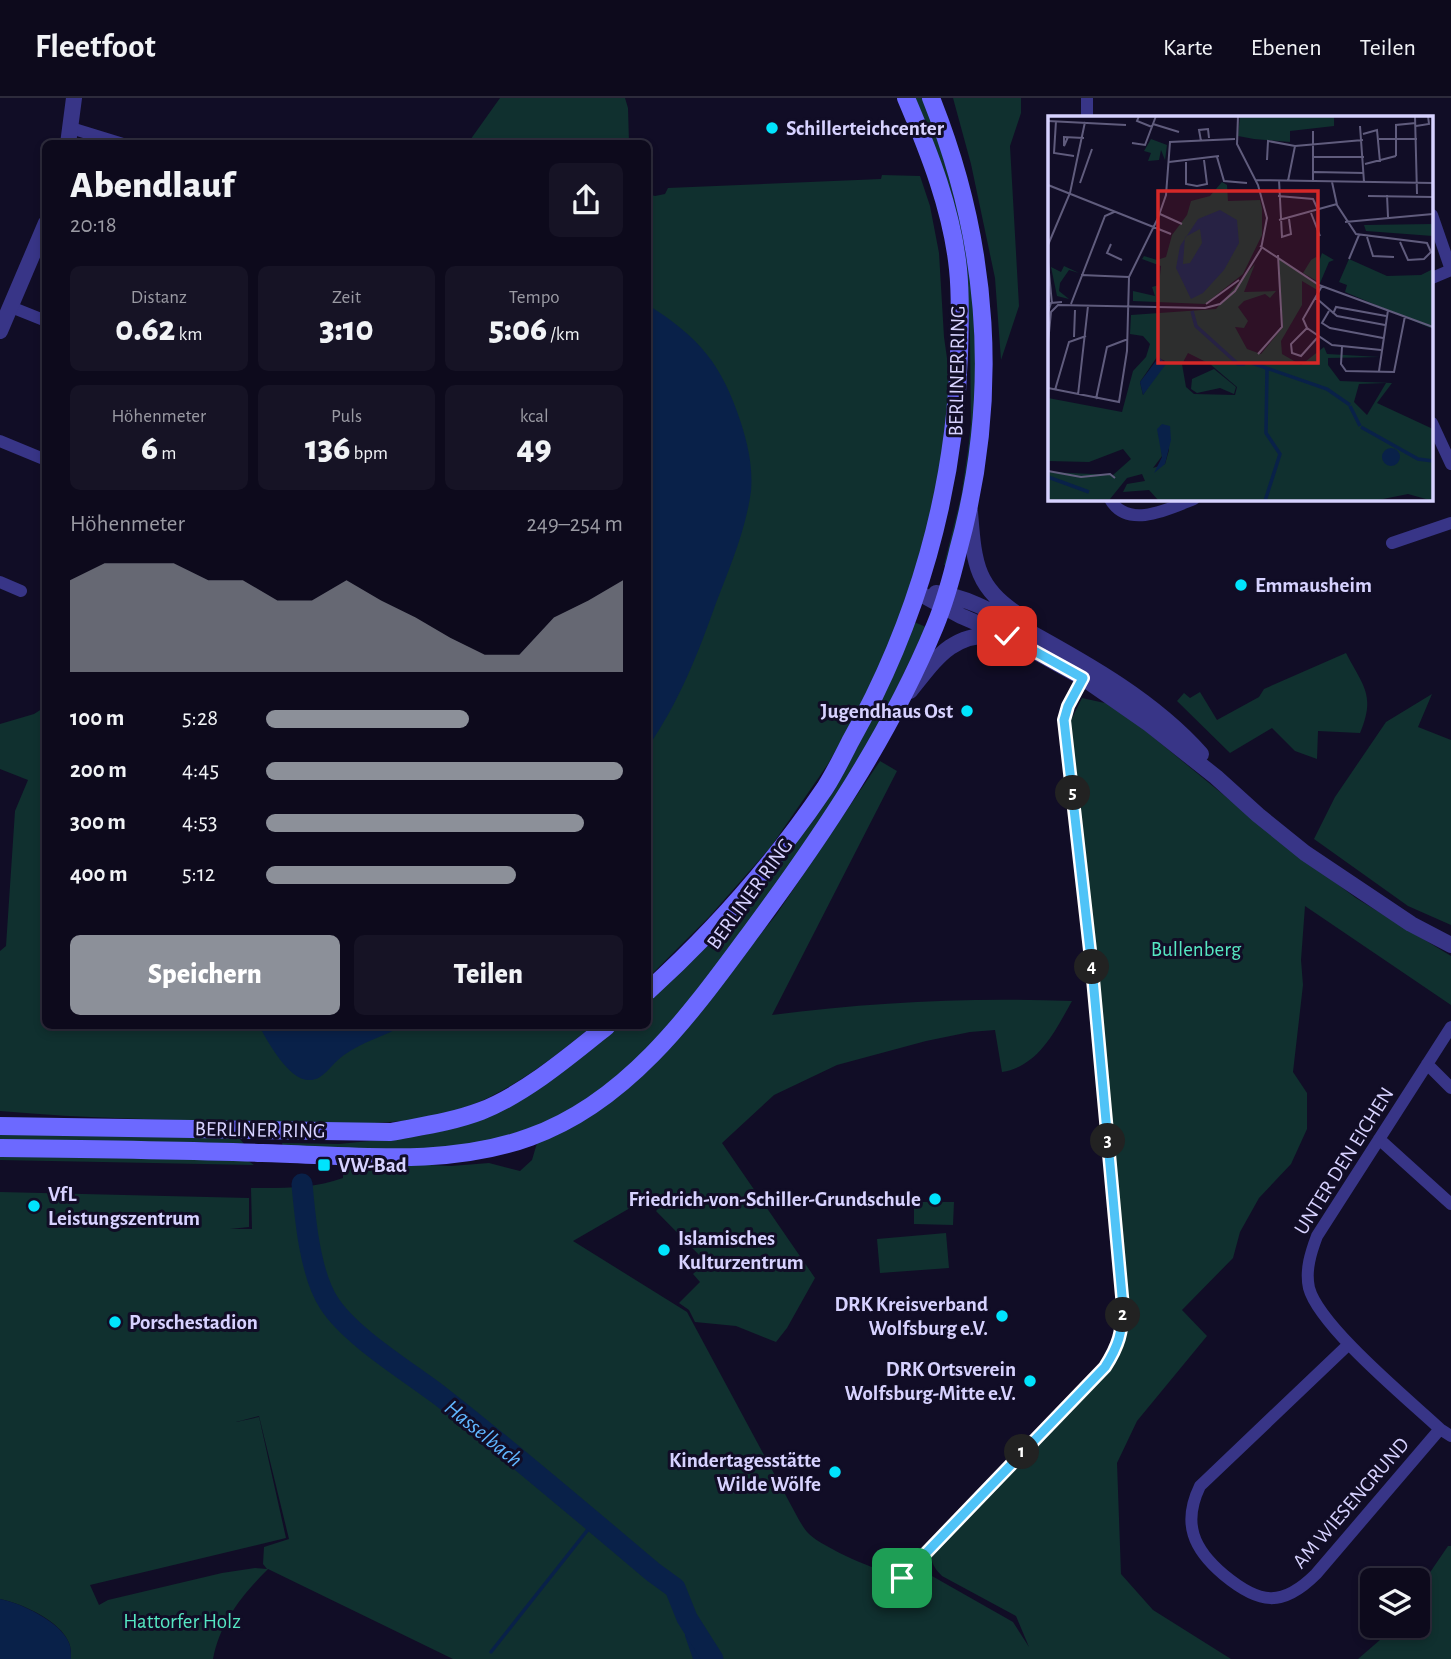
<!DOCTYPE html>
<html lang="de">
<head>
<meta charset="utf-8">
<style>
  :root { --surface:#0d0a1c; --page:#161325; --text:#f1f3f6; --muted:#9a9aa3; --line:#2d2b3b; --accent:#8c9099 }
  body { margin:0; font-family:"Alegreya Sans",sans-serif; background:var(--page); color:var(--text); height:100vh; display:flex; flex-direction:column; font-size:26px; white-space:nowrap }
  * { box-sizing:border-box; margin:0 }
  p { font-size:23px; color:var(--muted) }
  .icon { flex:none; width:38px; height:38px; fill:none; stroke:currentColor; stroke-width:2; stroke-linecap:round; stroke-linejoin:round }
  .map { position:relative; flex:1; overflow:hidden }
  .sheet { position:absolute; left:42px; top:42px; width:609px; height:889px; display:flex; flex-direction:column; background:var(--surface); border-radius:10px; box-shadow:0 4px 10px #0003,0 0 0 2px var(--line) }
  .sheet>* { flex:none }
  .buttons { position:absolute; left:1360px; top:1470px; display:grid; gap:14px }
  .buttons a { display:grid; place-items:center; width:70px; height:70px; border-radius:10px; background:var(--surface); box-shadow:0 4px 10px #0003,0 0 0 2px var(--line); font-size:35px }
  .pin { position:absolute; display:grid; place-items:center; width:60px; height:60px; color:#fff; margin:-30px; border-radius:14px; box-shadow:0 4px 10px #0006 }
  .km { position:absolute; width:35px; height:35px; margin:-18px; border-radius:50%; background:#222; color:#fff; font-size:19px; line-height:35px; text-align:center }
  .round { display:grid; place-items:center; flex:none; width:74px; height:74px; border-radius:10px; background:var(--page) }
  .overview { display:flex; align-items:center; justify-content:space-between; height:119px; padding:0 28px }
  h1 { font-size:38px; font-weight:800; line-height:52px }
  .figures { display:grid; grid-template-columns:repeat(3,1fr); gap:10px; height:119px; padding:7px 28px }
  .figures div { display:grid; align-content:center; border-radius:10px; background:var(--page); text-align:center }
  .figures b { font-size:35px; font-weight:800 }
  .figures small { font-size:19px; font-weight:400 }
  .figures p { font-size:19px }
  .chart { height:196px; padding:14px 28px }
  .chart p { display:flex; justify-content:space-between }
  .chart svg { width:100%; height:126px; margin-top:7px; fill:var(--accent); opacity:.7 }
  .primary-button { display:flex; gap:14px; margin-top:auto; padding:14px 28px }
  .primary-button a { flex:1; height:80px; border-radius:10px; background:var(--accent); color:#fff; font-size:28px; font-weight:800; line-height:80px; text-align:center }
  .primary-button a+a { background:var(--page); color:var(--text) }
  ul { padding:0 28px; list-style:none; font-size:23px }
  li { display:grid; grid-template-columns:112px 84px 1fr; align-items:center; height:52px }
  li i { height:18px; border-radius:9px; background:var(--accent) }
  header { display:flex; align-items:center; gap:42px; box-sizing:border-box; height:98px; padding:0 35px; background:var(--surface); border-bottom:2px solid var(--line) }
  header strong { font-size:33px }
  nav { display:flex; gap:38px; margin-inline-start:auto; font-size:24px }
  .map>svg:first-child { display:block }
  .green { fill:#10302f; fill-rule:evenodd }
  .water { fill:#092149 }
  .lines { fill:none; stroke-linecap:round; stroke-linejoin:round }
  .stream { stroke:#092149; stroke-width:3.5 }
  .river { stroke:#092149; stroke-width:21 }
  .minor { stroke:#383587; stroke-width:12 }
  .tertiary { stroke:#383587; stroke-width:16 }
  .secondary { stroke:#6c69ff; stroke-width:18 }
  .route-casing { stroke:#fff; stroke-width:14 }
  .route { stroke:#4fc3f7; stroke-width:9 }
  .poi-dot { fill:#00e4fd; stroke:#110d26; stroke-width:2.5 }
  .labels { text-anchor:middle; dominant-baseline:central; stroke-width:6; stroke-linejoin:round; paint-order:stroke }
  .poi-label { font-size:21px; font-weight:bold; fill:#d7d2ff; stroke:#110d26; text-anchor:start }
  .street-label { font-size:21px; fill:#d7d2ff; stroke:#110d26 }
  .park-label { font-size:21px; fill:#56e7c2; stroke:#110d26 }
  .water-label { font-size:23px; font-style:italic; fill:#60b6ff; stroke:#110d26 }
  .inset-river { fill:none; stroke:#092149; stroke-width:3.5 }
  .inset-road { fill:none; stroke:#605c7d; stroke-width:2 }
  .view { fill:#d62828; fill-opacity:0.15; stroke:#d62828; stroke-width:3.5 }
  .inset-edge { fill:none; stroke:#d7d2ff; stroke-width:3.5 }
</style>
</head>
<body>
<header>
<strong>Fleetfoot</strong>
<nav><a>Karte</a><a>Ebenen</a><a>Teilen</a></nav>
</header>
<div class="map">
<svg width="1451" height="1561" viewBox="0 0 1451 1561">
  <rect width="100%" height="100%" fill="#110d26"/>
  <!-- green -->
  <path class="green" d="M 500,0 L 625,0 L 628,10 L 629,45 L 468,45 Z
    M 914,0 L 924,0 L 933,24 L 969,150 L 977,268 L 970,375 L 947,468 L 944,467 L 961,399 L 968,352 L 971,325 L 970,237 L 967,188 Z
    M 953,0 L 1021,0 L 1021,15 L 1010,48 L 1019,208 L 1001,262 L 995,180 L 971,66 Z
    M 882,77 L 920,78 L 930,108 L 939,155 L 944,239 L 950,281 L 938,400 L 904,515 L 865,601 L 828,666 L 770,750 L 709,819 L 648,880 L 648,96 L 655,98 L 665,96 L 668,90 L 881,81 Z
    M 914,524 L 926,529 L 883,619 L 815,736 L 682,915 L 638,961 L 605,990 L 547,1025 L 486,1044 L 421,1052 L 283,1049 L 282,1045 L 339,1046 L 419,1038 L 447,1032 L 486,1019 L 558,975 L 618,928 L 648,928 L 648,902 L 789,750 Z
    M 1346,555 C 1363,588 1376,597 1360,635 L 1318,633 L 1317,661 L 1295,653 L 1272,630 L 1230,655 L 1177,603 L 1184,595 L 1190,600 L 1200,594 L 1217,622 L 1259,599 L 1264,591 Z
    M 1432,596 L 1418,629 L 1451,642 L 1451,827 L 1408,808 L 1314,741 L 1335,699 L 1386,624 Z
    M 1082,600 L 1114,607 L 1281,744 L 1356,800 L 1451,858 L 1451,907 L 1305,808 L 1301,862 L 1303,887 L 1293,974 L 1307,995 L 1307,1031 L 1291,1066 L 1259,1100 L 1240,1134 L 1233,1160 L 1182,1212 L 1207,1238 L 1137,1323 L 1117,1365 L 1121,1476 L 1153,1512 L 1231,1561 L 453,1561 L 268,1471 C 242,1497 220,1524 213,1561 L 71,1561 C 71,1556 71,1549 69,1545 C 61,1523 21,1505 0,1501 L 0,1094 L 249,1100 L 249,1129 L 230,1131 L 252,1131 L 251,1090 C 282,1090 313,1091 343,1080 L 343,1063 L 451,1068 L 489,1065 L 520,1073 L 532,1062 L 537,1045 L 690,923 L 776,817 L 880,663 L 897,673 L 772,917 C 871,904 972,899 1072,903 C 1055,933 1039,968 1002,974 L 995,932 L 970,934 L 926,943 L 837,967 L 774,997 L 722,1045 L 815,1180 L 787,1230 L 776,1244 L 736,1228 L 695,1224 L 689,1212 L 679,1205 L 700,1184 L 693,1176 L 706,1164 L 656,1113 L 660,1109 L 649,1099 L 573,1143 L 687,1214 L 799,1422 C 802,1427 805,1432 809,1436 C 822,1449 880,1475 899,1477 C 910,1479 920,1475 932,1478 L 1013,1524 L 1029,1549 L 1016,1518 L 942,1478 C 934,1470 931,1465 931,1453 L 1110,1272 C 1126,1247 1128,1238 1128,1209 L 1070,670 L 1071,622 ZM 259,1318 L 289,1441 L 264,1449 L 263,1466 L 267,1471 L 255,1470 L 222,1475 L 108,1502 L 99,1507 L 90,1487 L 286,1440 L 259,1319 L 236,1324 Z
    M 45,609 L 46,928 L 592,928 C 555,959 505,998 457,1012 C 395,1031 330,1025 267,1024 C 177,1022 90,1021 0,1013 L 0,853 L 6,848 L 15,713 L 28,682 L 0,671 L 0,626 L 34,616 Z
    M 0,1035 L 239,1040 L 246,1048 L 0,1044 Z
    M 0,1057 L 247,1062 L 254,1067 L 0,1062 Z
    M 914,1104 L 954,1104 L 953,1127 L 914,1126 Z
    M 946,1135 L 949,1170 L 880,1175 L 877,1141 Z
    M 1448,1448 L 1451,1448 L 1451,1561 L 1358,1561 L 1396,1528 L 1418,1528 L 1418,1492 Z"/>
  <!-- water -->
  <path class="water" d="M 648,207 C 699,239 722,266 741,325 C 748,347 753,369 751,393 C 746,431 730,469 716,505 C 698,556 679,604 648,649 Z
    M 259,928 L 403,928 C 384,938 362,944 344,957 C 335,963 329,973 320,979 C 294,995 269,945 259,928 Z
    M 0,1501 C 21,1505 61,1524 69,1545 C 71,1549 71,1556 71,1561 L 0,1561 Z
    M 687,1520 L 704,1528 L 717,1561 L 693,1561 L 685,1538 Z"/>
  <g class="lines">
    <!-- stream -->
    <path class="stream" d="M 491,1554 L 594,1424"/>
    <!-- river -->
    <path class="river" d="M 302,1086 C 305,1120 310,1176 329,1205 C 350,1238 406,1272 439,1297 C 512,1354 583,1415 653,1474 L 675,1490 L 687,1520 L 713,1561"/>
    <!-- minor -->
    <path class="minor" d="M 1087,19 L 1087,0
      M 71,30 L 123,46
      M 1432,117 L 1451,172 L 1432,180
      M 11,209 L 46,223
      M 1432,325 L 1451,366
      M 0,343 L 46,362
      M 1110,401 C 1127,432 1169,411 1194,401
      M 1392,445 L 1451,425
      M 0,484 L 21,493
      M 1451,929 L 1317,1138 C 1311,1154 1305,1172 1309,1190 C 1319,1228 1409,1302 1440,1331 L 1451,1338
      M 1427,966 L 1451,990
      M 1379,1041 L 1451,1106
      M 1349,1246 L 1200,1388 C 1182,1425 1193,1451 1224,1477 C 1259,1506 1282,1510 1316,1476 L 1440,1331
      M 902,1481 L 1105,1269 C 1119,1247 1122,1235 1123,1209 L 1092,870 L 1064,622 L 1068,608 L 1087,573"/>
    <!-- tertiary -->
    <path class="tertiary" d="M 68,46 L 74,0
      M 0,233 L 46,125
      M 970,414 C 974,464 975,491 1022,519
      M 917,494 L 961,518 L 1007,538 L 1083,580 L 1149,626 L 1216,679 L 1258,717 L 1305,755 L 1411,826 L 1451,847
      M 936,495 C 969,499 998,517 1026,532 C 1088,566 1154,603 1201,656
      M 910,593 C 936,561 951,535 997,537"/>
    <!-- secondary -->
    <path class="secondary" d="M 648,893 C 713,834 775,764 825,690 C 834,676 842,660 850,644 C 917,525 955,393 959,256 C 960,228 961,199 958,171 C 952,112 929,54 906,0
      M 0,1028 L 391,1034 C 422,1028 452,1024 481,1013 C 525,996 571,957 607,928
      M 0,1050 C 87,1051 175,1052 262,1055 C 350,1057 446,1070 530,1039 C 628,1004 692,914 751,834 C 822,738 889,639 935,528 C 945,504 952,478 958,453 C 1000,300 990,147 931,0"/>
  </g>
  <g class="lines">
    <!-- route casing -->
    <g class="route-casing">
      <path id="route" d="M 902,1480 L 1105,1269 C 1119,1247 1122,1235 1123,1209 L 1092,870 L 1064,622 L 1068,608 L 1083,580 L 1007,538"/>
    </g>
    <!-- route -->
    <use href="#route" class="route"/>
  </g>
  <!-- markers -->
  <g class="poi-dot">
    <circle cx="772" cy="30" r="7"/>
    <circle cx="1241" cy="487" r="7"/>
    <circle cx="967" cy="613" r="7"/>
    <rect x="317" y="1060" width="14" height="14" rx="3.5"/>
    <circle cx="935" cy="1101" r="7"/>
    <circle cx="34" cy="1108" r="7"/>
    <circle cx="664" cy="1152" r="7"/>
    <circle cx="1002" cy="1218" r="7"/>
    <circle cx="115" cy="1224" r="7"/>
    <circle cx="1030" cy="1283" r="7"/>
    <circle cx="835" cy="1374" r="7"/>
  </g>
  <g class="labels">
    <!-- poi labels -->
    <g class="poi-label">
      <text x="786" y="30">Schillerteichcenter</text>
      <text x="1255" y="487">Emmausheim</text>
      <text x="953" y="613" text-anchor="end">Jugendhaus Ost</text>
      <text x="338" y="1067">VW-Bad</text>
      <text x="48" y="1096">VfL<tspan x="48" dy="24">Leistungszentrum</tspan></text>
      <text x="921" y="1101" text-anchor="end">Friedrich-von-Schiller-Grundschule</text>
      <text x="678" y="1140">Islamisches<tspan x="678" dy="24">Kulturzentrum</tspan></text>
      <text x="988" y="1206" text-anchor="end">DRK Kreisverband<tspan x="988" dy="24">Wolfsburg e.V.</tspan></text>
      <text x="129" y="1224">Porschestadion</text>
      <text x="1016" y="1271" text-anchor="end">DRK Ortsverein<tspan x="1016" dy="24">Wolfsburg-Mitte e.V.</tspan></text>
      <text x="821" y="1362" text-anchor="end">Kindertagesstätte<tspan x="821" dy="24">Wilde Wölfe</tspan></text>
    </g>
    <!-- street labels -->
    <g class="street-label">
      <text transform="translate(957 273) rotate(-89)">BERLINER RING</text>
      <text transform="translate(750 796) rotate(-54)">BERLINER RING</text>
      <text transform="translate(260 1032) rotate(1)">BERLINER RING</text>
      <text transform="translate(1344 1063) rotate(-58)">UNTER DEN EICHEN</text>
      <text transform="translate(1351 1405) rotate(-49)">AM WIESENGRUND</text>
    </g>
    <!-- park labels -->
    <g class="park-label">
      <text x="1196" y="851">Bullenberg</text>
      <text x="182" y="1523">Hattorfer Holz</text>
    </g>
    <!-- water labels -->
    <g class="water-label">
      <text transform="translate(483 1336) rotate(39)">Hasselbach</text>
    </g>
  </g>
  <!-- overview -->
  <g transform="translate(1048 18)">
    <rect width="385" height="385" fill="#110d26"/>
    <path d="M 192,0 L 286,0 L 286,10 L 242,15 L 242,26 L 206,23 L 190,20 ZM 103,23 L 119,29 L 117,44 L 113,34 L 111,44 L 100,45 L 103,37 L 96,35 ZM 174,66 L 179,69 L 180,85 L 212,84 L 214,92 L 214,119 L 195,158 L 157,188 L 85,185 L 85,175 L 107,180 L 104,171 L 111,169 L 113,150 L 94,143 L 96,140 L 109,144 L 118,141 L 124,119 L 139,99 L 143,85 L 162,80 ZM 385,108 L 385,120 L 318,115 L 316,109 ZM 274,137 L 286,144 L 281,146 L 272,167 L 255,157 L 263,144 L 268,141 L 271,146 ZM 230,141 L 273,171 L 271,175 L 254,165 L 254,189 L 233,225 L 234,238 L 253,249 L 276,231 L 279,238 L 332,241 L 280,242 L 280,249 L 292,265 L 344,267 L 329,287 L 385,313 L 385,385 L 360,378 L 325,385 L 111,385 L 101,374 L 75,376 L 79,368 L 97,365 L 94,358 L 79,362 L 62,383 L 0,385 L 0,356 L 65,359 L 83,343 L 75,333 L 41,346 L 0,345 L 0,282 L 74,296 L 85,255 L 98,241 L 102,228 L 95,220 L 82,218 L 83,199 L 168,193 L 207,148 L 196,176 L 228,175 L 222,182 L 217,178 L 196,185 L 190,191 L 200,205 L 196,212 L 187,211 L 199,233 L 213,238 L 235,211 ZM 140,237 L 162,248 L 189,271 L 187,279 L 146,278 L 138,271 L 134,248 ZM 109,241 L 117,245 L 95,279 L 92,266 ZM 338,267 L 319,299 L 306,286 L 311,268 ZM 112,309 L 121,334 L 117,348 L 105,352 L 114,340 ZM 301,143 L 339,160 L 373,159 L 385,153 L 385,213 L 297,176 L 299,169 L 291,166 ZM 16,150 L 31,157 L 21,154 L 12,167 L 11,175 L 21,183 L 9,180 L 3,151 L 13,156 ZM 166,253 L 188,271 L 186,278 L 172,272 L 149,277 L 143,273 L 144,263 Z" fill="#10302f" fill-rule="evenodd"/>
    <path d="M 172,94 L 189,104 L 191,127 L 176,154 L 155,177 L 143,183 L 128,152 L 132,130 L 150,103 ZM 152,113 L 154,127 L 142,147 L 135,148 L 137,121 ZM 111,241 L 118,248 L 95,279 L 92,266 ZM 114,308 L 122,310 L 123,324 L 117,348 L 106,357 L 114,341 L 109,313 ZM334 341a9 9 0 1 1 18 0a9 9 0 1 1-18 0Z" fill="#092149" fill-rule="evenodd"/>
    <path class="inset-river" d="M 144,195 L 148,210 L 190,248 L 197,248M 204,247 L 279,273 L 302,289M 302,290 L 312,310M 313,311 L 370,343 L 385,345M 0,361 L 41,376M 217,385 L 232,338 L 218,317 L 219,253"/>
    <path class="inset-road" d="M 91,0 L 89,5 L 104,11M 367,0 L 369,78M 0,5 L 78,9M 8,5 L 6,37 L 26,40M 105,8 L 131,16M 312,10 L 316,66M 368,10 L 381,8 L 380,0M 315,18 L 329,14 L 332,46M 20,21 L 16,30 L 16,21 L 36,22M 331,23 L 369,23M 153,25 L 151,14 L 160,13 L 161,22M 84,27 L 97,29 L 108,0M 247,30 L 315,24M 348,40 L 348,9 L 368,7M 169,41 L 176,65 L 199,67M 266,41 L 316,41M 219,44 L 220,25 L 247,30M 121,46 L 171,40M 138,46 L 138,68 L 149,70 L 159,68 L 156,44M 317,48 L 348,40M 266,56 L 316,57M 207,64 L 385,67M 231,64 L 234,121 L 243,118 L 241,103M 240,65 L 247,30M 265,66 L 265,15M 284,66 L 289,89 L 308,118 L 379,127 L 383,136 L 376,143 L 360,144 L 352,126M 32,67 L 44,33M 0,69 L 123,118M 339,79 L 340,101M 230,80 L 265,83 L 270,94M 320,80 L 385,81M 263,97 L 272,120M 112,98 L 134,108M 110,102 L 118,79 L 122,26 L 187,23M 231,104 L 289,88M 297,106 L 385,98M 319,121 L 325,140 L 346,141M 63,128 L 59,137 L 74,144M 0,129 L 22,77 L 37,6M 212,130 L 271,169 L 385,211M 301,143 L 311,119M 0,146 L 4,188M 33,159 L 81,161M 0,163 L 1,189M 274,170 L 255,203 L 259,212 L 284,229 L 333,234M 268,182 L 289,200 L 337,209M 23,188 L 57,100 L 66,96M 158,188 L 191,164M 281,195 L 274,207 L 282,212 L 335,222M 0,197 L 3,187 L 14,186M 285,198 L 288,191 L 338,200M 259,212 L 243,228 L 244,237 L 253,240 L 269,222M 26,221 L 27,194M 0,227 L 3,196 L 10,189 L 157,192 L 172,188 L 187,175 L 213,133 L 219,102 L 210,69 L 189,28 L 190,0M 294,231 L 293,248 L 298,255 L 346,256 L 357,200M 210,238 L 234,211 L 230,139M 331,255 L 340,194M 0,272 L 71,286 L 79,235 L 81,161 L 110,102M 7,274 L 21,226 L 38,220M 30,279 L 40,190M 48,283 L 59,231 L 80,223M 0,355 L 33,361 L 62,358 L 67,362"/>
    <path class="view" d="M 110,75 L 270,75 L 270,247 L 110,247 Z"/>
    <rect width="385" height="385" class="inset-edge"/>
  </g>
</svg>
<div class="buttons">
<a><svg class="icon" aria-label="layers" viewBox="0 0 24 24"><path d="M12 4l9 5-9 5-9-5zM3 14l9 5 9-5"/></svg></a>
</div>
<div class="pin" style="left:902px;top:1480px;background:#1e9e55"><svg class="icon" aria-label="arrive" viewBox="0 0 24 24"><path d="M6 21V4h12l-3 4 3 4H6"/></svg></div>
<div class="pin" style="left:1007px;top:538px;background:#d93025"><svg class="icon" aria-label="check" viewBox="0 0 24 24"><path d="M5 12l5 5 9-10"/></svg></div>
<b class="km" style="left:1022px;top:1354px">1</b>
<b class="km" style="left:1123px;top:1217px">2</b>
<b class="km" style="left:1108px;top:1043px">3</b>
<b class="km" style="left:1092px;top:869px">4</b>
<b class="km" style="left:1073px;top:695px">5</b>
<section class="sheet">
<div class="overview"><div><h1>Abendlauf</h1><p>20:18</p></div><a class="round"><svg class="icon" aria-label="share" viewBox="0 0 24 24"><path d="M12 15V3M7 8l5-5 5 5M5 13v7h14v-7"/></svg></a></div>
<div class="figures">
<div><p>Distanz</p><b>0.62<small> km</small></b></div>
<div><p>Zeit</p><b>3:10</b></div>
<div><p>Tempo</p><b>5:06<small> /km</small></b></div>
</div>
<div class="figures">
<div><p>Höhenmeter</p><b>6<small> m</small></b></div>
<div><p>Puls</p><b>136<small> bpm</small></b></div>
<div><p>kcal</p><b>49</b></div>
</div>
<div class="chart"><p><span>Höhenmeter</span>249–254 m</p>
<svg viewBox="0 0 160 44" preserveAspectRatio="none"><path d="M0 44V12L10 6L20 6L30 6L40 12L50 12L60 19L70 19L80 12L90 19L100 25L110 32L120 38L130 38L140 25L150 19L160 12V44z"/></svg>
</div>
<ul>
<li><b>100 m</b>5:28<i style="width:57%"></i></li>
<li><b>200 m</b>4:45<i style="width:100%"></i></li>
<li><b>300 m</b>4:53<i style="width:89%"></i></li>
<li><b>400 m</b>5:12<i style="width:70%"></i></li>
</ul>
<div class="primary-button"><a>Speichern</a><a>Teilen</a></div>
</section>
</div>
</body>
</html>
